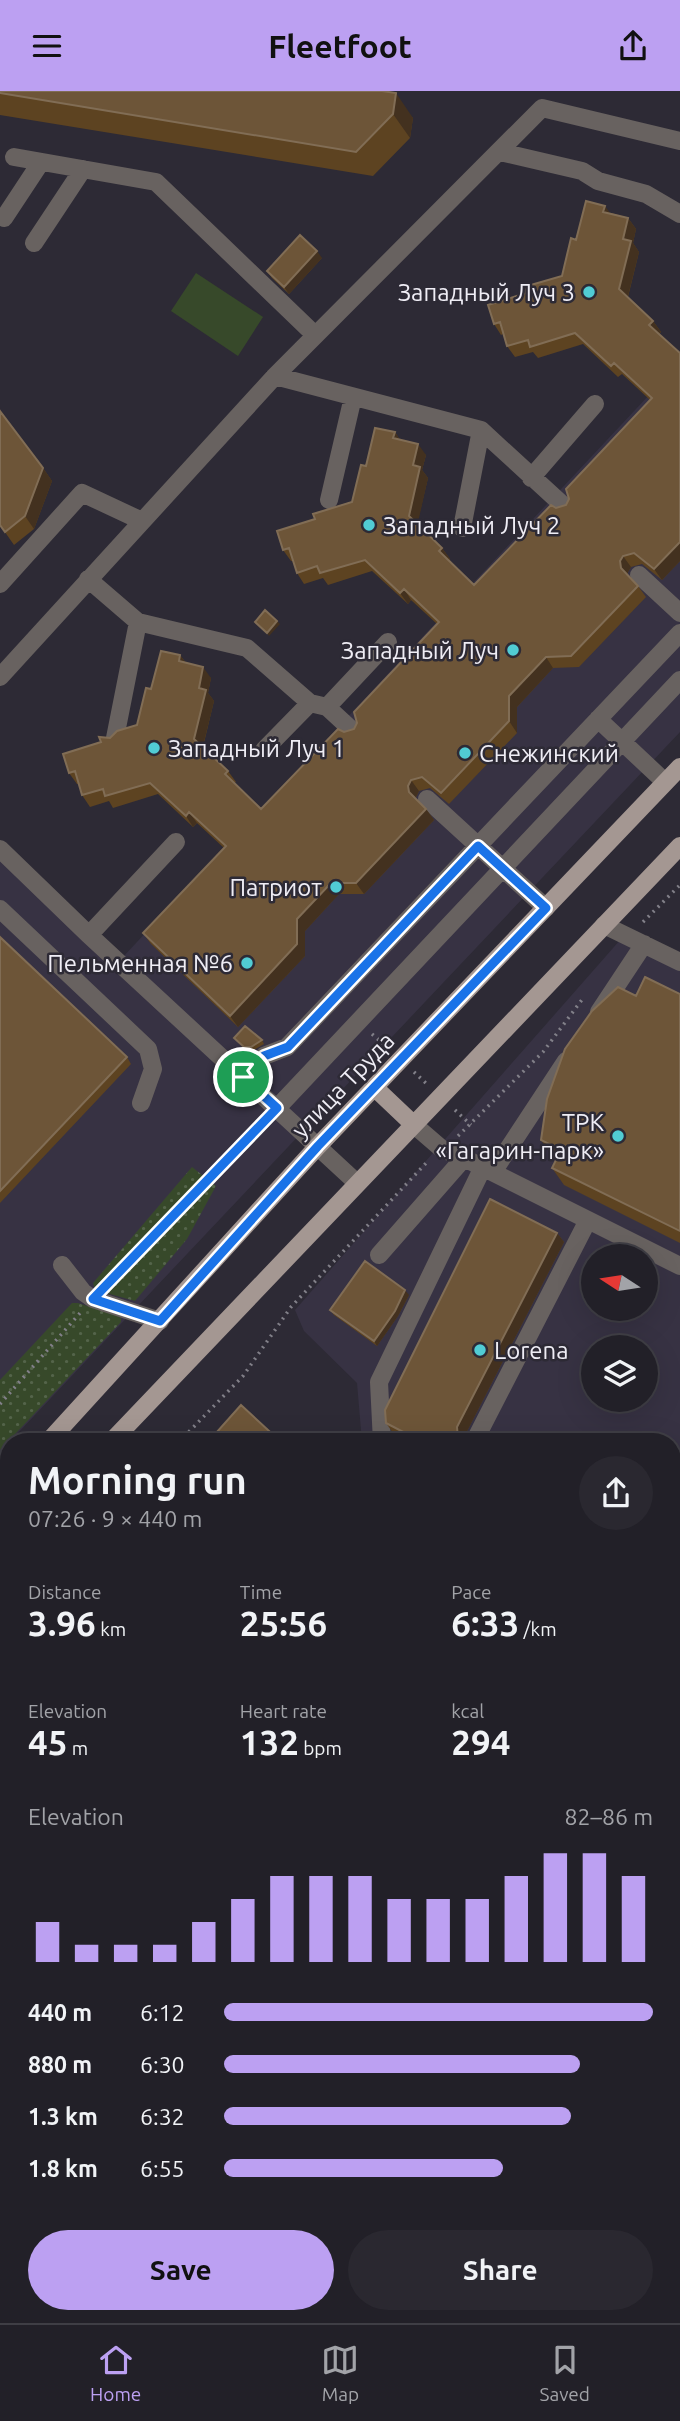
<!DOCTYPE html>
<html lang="en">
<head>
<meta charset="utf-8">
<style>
  :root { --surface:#222028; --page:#2a2830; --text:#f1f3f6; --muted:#a2a3a8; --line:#3f3e45; --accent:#bca0f2 }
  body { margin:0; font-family:Ubuntu,sans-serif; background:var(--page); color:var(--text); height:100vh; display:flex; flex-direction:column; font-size:26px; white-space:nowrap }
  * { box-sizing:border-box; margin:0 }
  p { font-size:23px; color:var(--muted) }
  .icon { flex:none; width:38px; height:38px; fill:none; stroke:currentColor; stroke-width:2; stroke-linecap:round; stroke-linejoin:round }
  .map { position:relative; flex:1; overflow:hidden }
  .sheet { position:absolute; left:0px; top:1342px; width:681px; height:891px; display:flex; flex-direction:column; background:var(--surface); border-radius:28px 28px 0 0; box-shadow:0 7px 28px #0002,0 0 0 2px var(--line) }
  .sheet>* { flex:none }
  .needle { width:46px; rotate:282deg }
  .buttons { position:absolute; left:581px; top:1153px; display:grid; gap:14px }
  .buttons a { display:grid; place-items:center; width:77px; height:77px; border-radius:50%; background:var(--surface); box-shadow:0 7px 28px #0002,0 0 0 2px var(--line); font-size:35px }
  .pin { position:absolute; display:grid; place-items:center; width:60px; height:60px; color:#fff; margin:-30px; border:4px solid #fff; border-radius:50%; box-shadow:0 2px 7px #0007 }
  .round { display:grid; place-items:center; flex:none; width:74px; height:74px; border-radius:37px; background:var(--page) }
  .headline { display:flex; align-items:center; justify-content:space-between; height:119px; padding:0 28px }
  h1 { font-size:38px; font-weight:600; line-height:52px }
  .stats { display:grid; grid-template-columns:repeat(3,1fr); gap:10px; height:119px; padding:7px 28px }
  .stats div { display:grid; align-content:center }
  .stats b { font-size:35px; font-weight:600 }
  .stats small { font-size:19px; font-weight:400 }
  .stats p { font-size:19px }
  .chart { height:196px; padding:14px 28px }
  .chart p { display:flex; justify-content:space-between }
  .chart svg { width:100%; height:126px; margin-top:7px; stroke:var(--accent); stroke-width:6 }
  .cta { display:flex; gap:14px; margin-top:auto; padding:14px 28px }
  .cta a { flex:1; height:80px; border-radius:42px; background:var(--accent); color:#111; font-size:28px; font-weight:600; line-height:80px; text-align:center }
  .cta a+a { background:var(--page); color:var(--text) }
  ul { padding:0 28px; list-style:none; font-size:23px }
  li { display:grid; grid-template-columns:112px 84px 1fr; align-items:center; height:52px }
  li i { height:18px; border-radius:9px; background:var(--accent) }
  header { display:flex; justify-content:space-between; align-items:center; height:91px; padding:0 28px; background:var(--accent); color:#111; font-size:32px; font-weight:600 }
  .tabs { display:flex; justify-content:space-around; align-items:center; height:98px; border-top:2px solid var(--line); background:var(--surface); font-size:19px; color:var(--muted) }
  .tabs a { display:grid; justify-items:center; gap:4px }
  .tabs .on { color:var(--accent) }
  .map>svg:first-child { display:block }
  .built { fill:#373243; fill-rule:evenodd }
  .industrial { fill:url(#industrial-grid) }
  .grass { fill:url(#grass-dots) }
  .park { fill:url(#park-tufts) }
  .pitch { fill:#37492a }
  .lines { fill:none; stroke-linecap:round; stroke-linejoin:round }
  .path { stroke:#828089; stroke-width:3.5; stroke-dasharray:2 5; stroke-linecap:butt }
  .minor { stroke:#686260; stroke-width:18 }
  .major { stroke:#a49792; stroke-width:18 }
  .wall { fill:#5d4321 }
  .shaded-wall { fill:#43311f }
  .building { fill:#6d5538; stroke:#816d55; stroke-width:2 }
  .route-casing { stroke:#fff; stroke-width:14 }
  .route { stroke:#1a73e8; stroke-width:9 }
  .poi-dot { fill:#51ccd4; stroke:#2d2a35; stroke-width:2.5 }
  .labels { text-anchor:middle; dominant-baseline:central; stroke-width:5; stroke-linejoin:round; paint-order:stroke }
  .poi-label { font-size:24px; fill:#efedf5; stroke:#2d2a35; text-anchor:end }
  .street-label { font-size:24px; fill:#efedf5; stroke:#2d2a35 }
</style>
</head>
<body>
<header><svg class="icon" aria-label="menu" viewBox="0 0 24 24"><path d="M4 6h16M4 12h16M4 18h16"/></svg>Fleetfoot<svg class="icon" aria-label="share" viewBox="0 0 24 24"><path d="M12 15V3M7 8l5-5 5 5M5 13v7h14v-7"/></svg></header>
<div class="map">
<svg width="680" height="2232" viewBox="0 0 680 2232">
  <defs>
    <pattern id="industrial-grid" width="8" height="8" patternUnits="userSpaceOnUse" patternTransform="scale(1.75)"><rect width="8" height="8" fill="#373243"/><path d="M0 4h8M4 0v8" fill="none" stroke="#4a4656"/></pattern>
    <pattern id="grass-dots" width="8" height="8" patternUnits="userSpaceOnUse" patternTransform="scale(1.75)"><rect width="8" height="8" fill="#37492a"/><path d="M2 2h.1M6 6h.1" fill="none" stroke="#54644a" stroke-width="1.8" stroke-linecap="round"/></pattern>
    <pattern id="park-tufts" width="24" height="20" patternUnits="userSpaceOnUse" patternTransform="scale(1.75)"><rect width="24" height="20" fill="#37492a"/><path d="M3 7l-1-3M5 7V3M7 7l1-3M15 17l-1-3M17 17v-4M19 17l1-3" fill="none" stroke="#54644a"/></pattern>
  </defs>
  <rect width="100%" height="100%" fill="#2d2a35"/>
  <!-- built -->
  <path class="built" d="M 680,271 L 680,641 L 0,1361 L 0,758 L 122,867 Z
    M 628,840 L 680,864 L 680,2048 L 672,2045 L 672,1351 L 362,1351 L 357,1292 L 304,1240 L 295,1219 ZM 593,1166 L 646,1166 L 646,1218 L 593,1218 ZM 593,1256 L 646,1256 L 646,1309 L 593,1309 Z"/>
  <!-- industrial -->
  <path class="industrial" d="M 0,2079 L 9,2083 L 9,2224 L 32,2224 L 31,2232 L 0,2232 Z"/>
  <!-- grass -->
  <path class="grass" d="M 192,1076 L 216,1095 L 187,1148 L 135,1210 L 95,1199 L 93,1192 Z
    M 72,1212 L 78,1212 L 117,1225 L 121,1227 L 121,1231 L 0,1359 L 0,1289 Z"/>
  <!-- park -->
  <path class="park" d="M 672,2098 L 680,2101 L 680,2232 L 133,2232 L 136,2224 L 672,2224 Z"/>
  <!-- pitch -->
  <path class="pitch" d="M 196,182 L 263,226 L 238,265 L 171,220 Z"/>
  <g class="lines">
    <!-- path -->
    <path class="path" d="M 643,831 L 680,794
      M 372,943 L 388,957
      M 414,981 L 429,995
      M 455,1019 L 471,1034
      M 458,1045 L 543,961 L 584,906
      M 108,1192 L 263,1032
      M 0,1313 L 81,1221
      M 179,1351 L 243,1285 L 291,1216 L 428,1070
      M 0,1535 L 9,1526
      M 319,2224 L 364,2232
      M 568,2224 L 569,2225
      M 145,2232 L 148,2224
      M 315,2232 L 316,2224
      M 461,2232 L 465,2224
      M 513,2232 L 518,2224"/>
    <!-- minor -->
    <path class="minor" d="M 500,61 L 582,80 L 598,90 L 646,103 L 680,123
      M 14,66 L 156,91 L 315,244
      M 4,127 L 41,71
      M 34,152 L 83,78
      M 275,285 L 481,339 L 566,417
      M 531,387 L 595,313
      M 329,409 L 353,306
      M 462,437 L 481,339
      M 639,484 L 680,522
      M 88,488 L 138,531 L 247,557 L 310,612 L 327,616 L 354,641
      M 0,493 L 82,402 L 142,430
      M 0,586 L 275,285 L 542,17 L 680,50
      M 327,616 L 388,551
      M 598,628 L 665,691
      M 115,647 L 138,531
      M 264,659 L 310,612
      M 427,708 L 546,817
      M 0,758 L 89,844 L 357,1092
      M 0,818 L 148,958 L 153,978 L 141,1012
      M 604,834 L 680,871
      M 89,844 L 176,751
      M 599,921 L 644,853
      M 243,986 L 264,965 L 287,956 L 680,542
      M 277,1017 L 680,589
      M 413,1033 L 442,1058 L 464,1067 L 680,1175
      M 493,1081 L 566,970
      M 379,1164 L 464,1067
      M 62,1174 L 83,1201 L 93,1208 L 160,1230
      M 382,1351 L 379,1291 L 483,1076
      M 474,1351 L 588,1129
      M 672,1395 L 680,1387
      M 672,1510 L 680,1494
      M 0,1783 L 9,1788
      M 0,2054 L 9,2058
      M 672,2062 L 680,2065
      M 0,2146 L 0,2148"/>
    <!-- major -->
    <path class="major" d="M 374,996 L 413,1033
      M 48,1351 L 318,1055 L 680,676
      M 111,1351 L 680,755
      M 0,1403 L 9,1393
      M 0,1473 L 9,1461"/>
  </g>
  <!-- wall -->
  <path class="wall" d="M 0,0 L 382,0 L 413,27 L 410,47 L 373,85 L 0,24 Z
    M 611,122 L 628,127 L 636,138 L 633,152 L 639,161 L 628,206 L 653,230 L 661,241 L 659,243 L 680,262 L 680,470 L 662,489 L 642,473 L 631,476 L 628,481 L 628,485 L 638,495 L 646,506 L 579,576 L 553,577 L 517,616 L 517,642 L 449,713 L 430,697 L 419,700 L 416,706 L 416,708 L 426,718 L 434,729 L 364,803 L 339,803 L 305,840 L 305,865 L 238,936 L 151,853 L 143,842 L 224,757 L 197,732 L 193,736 L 158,703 L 113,717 L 109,710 L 90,716 L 82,704 L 79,693 L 77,693 L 69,682 L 101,651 L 137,634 L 151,598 L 180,564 L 186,572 L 211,587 L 208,602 L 214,610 L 203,656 L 228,680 L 236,691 L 234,692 L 261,718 L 344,641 L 354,638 L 437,533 L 411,509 L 408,513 L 372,480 L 328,494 L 323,487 L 304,493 L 297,482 L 293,470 L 291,470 L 283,459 L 315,428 L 352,411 L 366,375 L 395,341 L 400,349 L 426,364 L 422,379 L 428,387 L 417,433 L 442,457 L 450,468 L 449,470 L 474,494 L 556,417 L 566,414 L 650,309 L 622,283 L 618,286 L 583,253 L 538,267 L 533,261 L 515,266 L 507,255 L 503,243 L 501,244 L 494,233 L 526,202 L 562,185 L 576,149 Z
    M 322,167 L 289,203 L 272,187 L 267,180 Z
    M 43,377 L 52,390 L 34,438 L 14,454 L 0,434 Z
    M 0,846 L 127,966 L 131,973 L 0,1112 Z
    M 680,903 L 680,1152 L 564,1094 L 552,1077 L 556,1068 L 553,1066 L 541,1049 L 636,905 Z
    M 234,947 L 262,949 L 264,953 L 254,959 L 246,959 Z
    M 557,1142 L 564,1151 L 464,1346 L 410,1351 L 393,1342 L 386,1332 Z
    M 409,1204 L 398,1225 L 377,1255 L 334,1224 L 330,1219 Z
    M 672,1427 L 680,1430 L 680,1483 L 672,1487 Z
    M 680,1495 L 680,2027 L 672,2023 L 672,1508 L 675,1506 Z
    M 672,2093 L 680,2096 L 680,2139 L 672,2137 Z"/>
  <!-- shaded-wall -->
  <path class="shaded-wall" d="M 396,2 L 413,27 L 410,47 L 393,23 Z
    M 605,115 L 613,126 L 603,121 Z
    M 628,127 L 636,138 L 633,152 L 639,161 L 627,209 L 619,198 L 623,148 Z
    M 317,160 L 322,167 L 289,203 L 284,196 Z
    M 653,230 L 661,241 L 657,245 L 649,234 Z
    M 395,341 L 402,352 L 393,347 Z
    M 418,353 L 426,364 L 422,379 L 428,387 L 417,436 L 409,425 L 413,374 Z
    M 43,377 L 52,390 L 34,438 L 25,425 Z
    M 680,451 L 680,470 L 662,489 L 654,478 Z
    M 442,457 L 450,468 L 447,472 L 439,460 Z
    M 623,465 L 631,476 L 628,481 L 628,488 L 621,477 L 620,470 Z
    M 404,498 L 411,509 L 408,513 L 400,502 Z
    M 277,530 L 280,533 L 269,545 L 267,542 Z
    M 180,564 L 188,575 L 179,570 Z
    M 546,566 L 553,577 L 517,616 L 517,642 L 509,630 L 509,605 Z
    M 203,576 L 211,587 L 208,602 L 214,610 L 202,659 L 194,648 L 199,597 Z
    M 411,689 L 419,700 L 416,706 L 416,712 L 409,701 L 408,695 Z
    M 426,718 L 434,729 L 364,803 L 356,792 Z
    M 189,721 L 197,732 L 193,736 L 186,725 Z
    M 331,792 L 339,803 L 305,840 L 305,865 L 238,936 L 230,925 L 297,828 Z
    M 557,1142 L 564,1151 L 464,1346 L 464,1351 L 456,1351 L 457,1336 Z
    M 405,1199 L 409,1204 L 398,1225 L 377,1255 L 374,1250 Z
    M 9,1922 L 9,1932 L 2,1951 L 0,1949 L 0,1945 Z"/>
  <!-- building -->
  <path class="building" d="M 0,0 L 382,0 L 396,2 L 393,23 L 356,61 L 0,2 Z
    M 586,110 L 605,115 L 603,121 L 628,127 L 623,148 L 631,150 L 619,198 L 653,230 L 649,234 L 680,262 L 680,451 L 654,478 L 634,462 L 623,465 L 620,470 L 621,477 L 638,495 L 571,565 L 546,566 L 509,605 L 509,630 L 441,702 L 422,686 L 411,689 L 408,695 L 409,701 L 426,718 L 356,792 L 331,792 L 297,828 L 297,853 L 230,925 L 143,842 L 226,755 L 189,721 L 186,725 L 150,692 L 105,705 L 103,698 L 82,704 L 75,680 L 69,682 L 63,663 L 101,651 L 99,646 L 110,647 L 117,640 L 137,634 L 146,597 L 151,598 L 161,560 L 180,564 L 179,570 L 203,576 L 199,597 L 206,599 L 194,648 L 228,680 L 225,683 L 261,718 L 338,638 L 344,641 L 354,638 L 357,632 L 354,621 L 439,531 L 404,498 L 400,502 L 365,469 L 320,482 L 317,475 L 297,482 L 289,457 L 283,459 L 277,440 L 315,428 L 313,423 L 352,411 L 361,374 L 366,375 L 375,337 L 395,341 L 393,347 L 418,353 L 413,374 L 420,376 L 409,425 L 442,457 L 439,460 L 474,494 L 551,414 L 556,417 L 566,414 L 569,408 L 566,398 L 652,307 L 614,272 L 611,275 L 575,242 L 530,256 L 528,249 L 507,255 L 500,231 L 494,233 L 488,214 L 526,202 L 524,196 L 562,185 L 571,147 L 576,149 Z
    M 300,144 L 317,160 L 284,196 L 267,180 Z
    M 0,320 L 43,377 L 25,425 L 5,441 L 0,434 Z
    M 265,519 L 277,530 L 267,542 L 255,531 Z
    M 0,846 L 127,966 L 0,1100 Z
    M 645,886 L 680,903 L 680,1140 L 552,1077 L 561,1059 L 541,1049 L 547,1008 L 565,958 L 592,920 L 618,896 L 636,905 Z
    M 245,935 L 262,949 L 251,956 L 244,956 L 234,947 Z
    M 490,1108 L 557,1142 L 457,1336 L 458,1348 L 456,1351 L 411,1351 L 413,1346 L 386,1332 L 385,1319 Z
    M 365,1170 L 405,1199 L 395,1220 L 374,1250 L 330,1219 Z
    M 241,1314 L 281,1351 L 208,1351 Z
    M 672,1426 L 680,1430 L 680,1476 L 679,1475 L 672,1473 Z
    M 680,1495 L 680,2021 L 672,2017 L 672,1508 L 675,1506 Z
    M 0,1862 L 9,1866 L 9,1922 L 0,1945 Z
    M 672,2093 L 680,2096 L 680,2134 L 672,2132 Z"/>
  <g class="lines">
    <!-- route casing -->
    <g class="route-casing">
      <path id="route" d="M 478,755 L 546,817 L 318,1055 L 160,1230 L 93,1208 L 277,1017 L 243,986 L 264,965 L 288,956 Z"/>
    </g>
    <!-- route -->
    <use href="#route" class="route"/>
  </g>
  <!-- markers -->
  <g class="poi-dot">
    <circle cx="589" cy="201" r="7"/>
    <circle cx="369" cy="434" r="7"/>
    <circle cx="513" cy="559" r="7"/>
    <circle cx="154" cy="657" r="7"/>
    <circle cx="465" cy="662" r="7"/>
    <circle cx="336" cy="796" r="7"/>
    <circle cx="247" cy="872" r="7"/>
    <circle cx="618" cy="1045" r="7"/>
    <circle cx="480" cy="1259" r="7"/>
  </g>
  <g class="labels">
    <!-- poi labels -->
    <g class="poi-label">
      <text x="575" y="201">Западный Луч 3</text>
      <text x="383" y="434" text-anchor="start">Западный Луч 2</text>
      <text x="499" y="559">Западный Луч</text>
      <text x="168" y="657" text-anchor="start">Западный Луч 1</text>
      <text x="479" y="662" text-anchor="start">Снежинский</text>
      <text x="322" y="796">Патриот</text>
      <text x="233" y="872">Пельменная №6</text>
      <text x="604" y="1031">ТРК<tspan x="604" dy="28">«Гагарин-парк»</tspan></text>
      <text x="494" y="1259" text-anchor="start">Lorena</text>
    </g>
    <!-- street labels -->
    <g class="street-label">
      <text transform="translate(343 994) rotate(-46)">улица Труда</text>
    </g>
  </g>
</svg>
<div class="buttons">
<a><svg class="needle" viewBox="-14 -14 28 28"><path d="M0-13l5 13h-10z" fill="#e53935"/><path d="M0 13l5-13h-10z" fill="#a2a3a8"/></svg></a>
<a><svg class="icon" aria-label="layers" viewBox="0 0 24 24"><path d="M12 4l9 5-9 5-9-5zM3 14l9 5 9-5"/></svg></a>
</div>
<div class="pin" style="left:243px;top:986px;background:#1e9e55"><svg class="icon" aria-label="arrive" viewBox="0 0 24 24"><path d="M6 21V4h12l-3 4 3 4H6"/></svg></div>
<section class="sheet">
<div class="headline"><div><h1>Morning run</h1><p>07:26 · 9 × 440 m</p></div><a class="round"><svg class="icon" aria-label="share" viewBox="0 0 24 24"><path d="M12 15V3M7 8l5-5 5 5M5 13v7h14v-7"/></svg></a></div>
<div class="stats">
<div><p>Distance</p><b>3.96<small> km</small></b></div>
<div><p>Time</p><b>25:56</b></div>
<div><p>Pace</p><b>6:33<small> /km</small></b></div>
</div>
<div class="stats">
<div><p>Elevation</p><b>45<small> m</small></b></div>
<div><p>Heart rate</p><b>132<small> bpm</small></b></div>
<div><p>kcal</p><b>294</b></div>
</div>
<div class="chart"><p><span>Elevation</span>82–86 m</p>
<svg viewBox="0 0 160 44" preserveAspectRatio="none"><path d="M5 44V30M15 44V38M25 44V38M35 44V38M45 44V30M55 44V22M65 44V14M75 44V14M85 44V14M95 44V22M105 44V22M115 44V22M125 44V14M135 44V6M145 44V6M155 44V14"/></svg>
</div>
<ul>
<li><b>440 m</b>6:12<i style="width:100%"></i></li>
<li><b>880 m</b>6:30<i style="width:83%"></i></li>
<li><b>1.3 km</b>6:32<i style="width:81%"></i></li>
<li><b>1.8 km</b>6:55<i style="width:65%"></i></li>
</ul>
<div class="cta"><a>Save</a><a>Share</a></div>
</section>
</div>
<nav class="tabs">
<a class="on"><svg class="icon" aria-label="home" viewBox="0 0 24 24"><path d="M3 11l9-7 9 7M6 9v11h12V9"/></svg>Home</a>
<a><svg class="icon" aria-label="map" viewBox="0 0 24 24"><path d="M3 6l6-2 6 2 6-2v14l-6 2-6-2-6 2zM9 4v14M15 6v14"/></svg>Map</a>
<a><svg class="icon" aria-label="saved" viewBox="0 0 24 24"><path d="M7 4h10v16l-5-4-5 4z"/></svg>Saved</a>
</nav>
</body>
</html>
